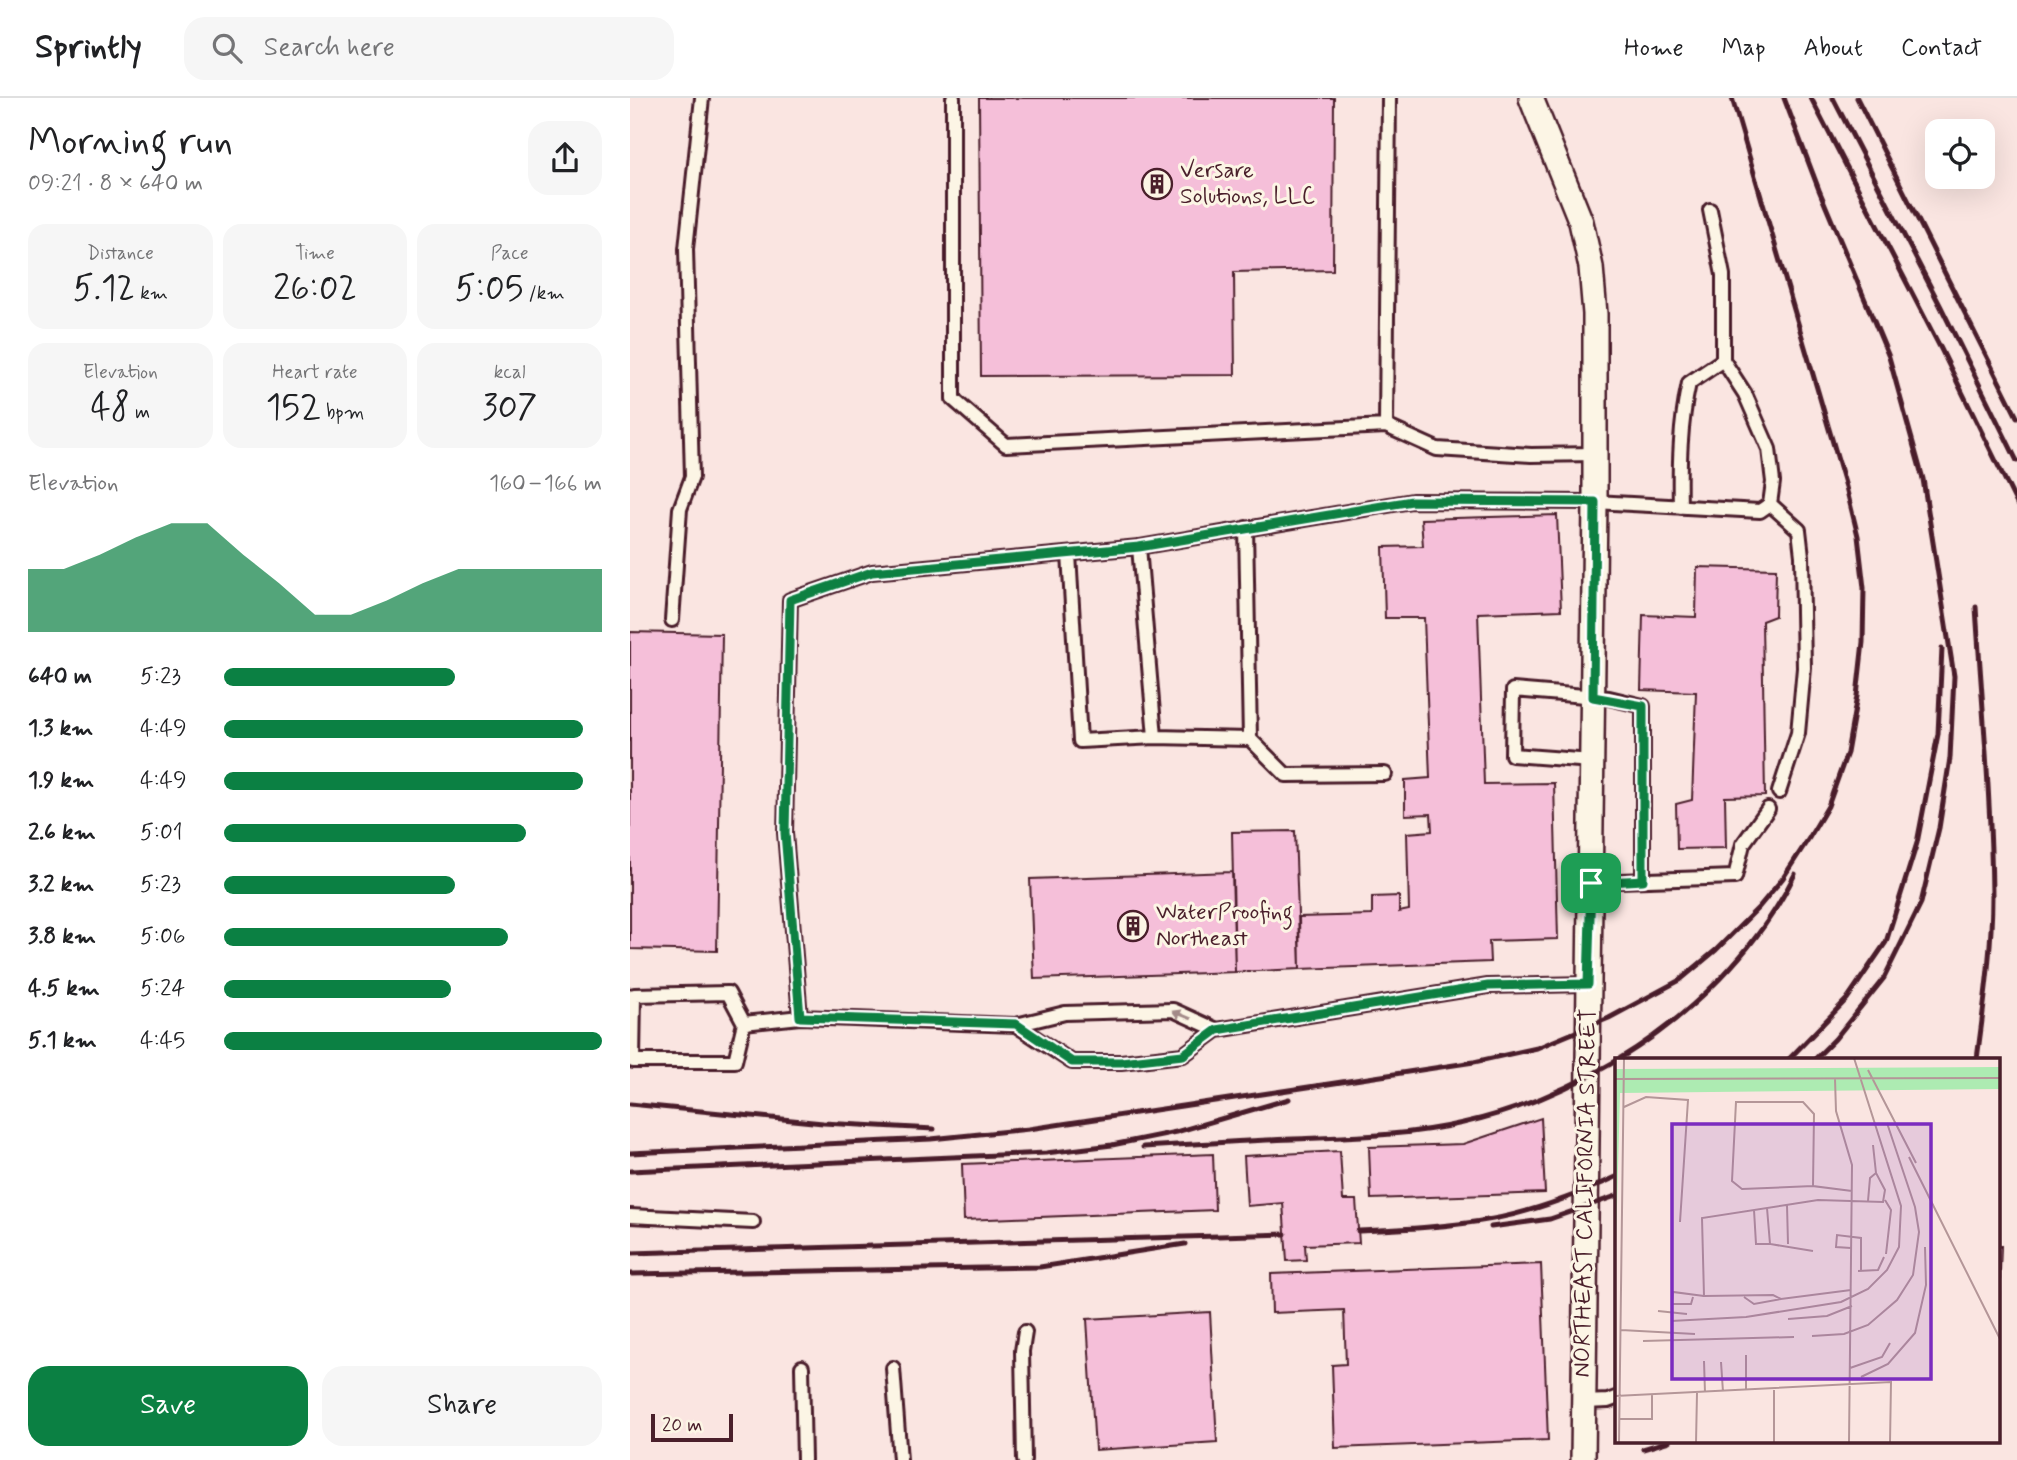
<!DOCTYPE html>
<html lang="en">
<head>
<meta charset="utf-8">
<style>
  :root { --surface:#fff; --page:#f6f6f6; --text:#202124; --muted:#757577; --line:#e0e0e0; --accent:#0b8043 }
  body { margin:0; font-family:Mynerve,sans-serif; background:var(--page); color:var(--text); height:100vh; display:flex; flex-direction:column; font-size:26px; white-space:nowrap }
  * { box-sizing:border-box; margin:0 }
  p { font-size:23px; color:var(--muted) }
  .icon { flex:none; width:38px; height:38px; fill:none; stroke:currentColor; stroke-width:2; stroke-linecap:round; stroke-linejoin:round }
  .map { position:relative; flex:1; overflow:hidden }
  .drawer { display:flex; flex-direction:column; background:var(--surface); width:630px }
  .drawer>* { flex:none }
  .fabs { position:absolute; left:1295px; top:21px; display:grid; gap:14px }
  .fabs a { display:grid; place-items:center; width:70px; height:70px; border-radius:14px; background:var(--surface); box-shadow:0 7px 28px #0002; font-size:35px }
  .scale { position:absolute; left:21px; bottom:18px; width:82px; box-sizing:border-box; padding-left:7px; border:4px solid #4a1f2b; border-top:0; font-size:19px; line-height:24px; white-space:nowrap; color:#4a1f2b; -webkit-text-stroke:5px #fcf5e5; paint-order:stroke }
  .pin { position:absolute; display:grid; place-items:center; width:60px; height:60px; color:#fff; margin:-30px; border-radius:14px; box-shadow:0 4px 10px #0006 }
  .round { display:grid; place-items:center; flex:none; width:74px; height:74px; border-radius:21px; background:var(--page) }
  .head { display:flex; align-items:center; justify-content:space-between; height:119px; padding:0 28px }
  h1 { font-size:38px; font-weight:600; line-height:52px }
  .metrics { display:grid; grid-template-columns:repeat(3,1fr); gap:10px; height:119px; padding:7px 28px }
  .metrics div { display:grid; align-content:center; border-radius:18px; background:var(--page); text-align:center }
  .metrics b { font-size:35px; font-weight:600 }
  .metrics small { font-size:19px; font-weight:400 }
  .metrics p { font-size:19px }
  .chart { height:196px; padding:14px 28px }
  .chart p { display:flex; justify-content:space-between }
  .chart svg { width:100%; height:126px; margin-top:7px; fill:var(--accent); opacity:.7 }
  .primary-button { display:flex; gap:14px; margin-top:auto; padding:14px 28px }
  .primary-button a { flex:1; height:80px; border-radius:21px; background:var(--accent); color:#fff; font-size:28px; font-weight:600; line-height:80px; text-align:center }
  .primary-button a+a { background:var(--page); color:var(--text) }
  ul { padding:0 28px; list-style:none; font-size:23px }
  li { display:grid; grid-template-columns:112px 84px 1fr; align-items:center; height:52px }
  li i { height:18px; border-radius:9px; background:var(--accent) }
  header { display:flex; align-items:center; gap:42px; box-sizing:border-box; height:98px; padding:0 35px; background:var(--surface); border-bottom:2px solid var(--line) }
  header strong { font-size:33px }
  nav { display:flex; gap:38px; margin-inline-start:auto; font-size:24px }
  .search { width:490px; height:63px; background:var(--page); display:flex; align-items:center; gap:18px; box-sizing:border-box; padding:0 24px; border-radius:21px; color:var(--muted); font-size:26px }
  main { display:flex; flex:1; min-height:0 }
  .map>svg:first-child { display:block }
  .building { fill:#f5bfd9; stroke:#4a1f2b; stroke-width:2 }
  .lines { fill:none; stroke-linecap:round; stroke-linejoin:round }
  .lane-casing { stroke:#4a1f2b; stroke-width:18 }
  .street-casing { stroke:#4a1f2b; stroke-width:28 }
  .lane { stroke:#fcf5e5; stroke-width:12 }
  .street { stroke:#fcf5e5; stroke-width:23 }
  .rail { stroke:#4a1f2b; stroke-width:5 }
  .oneway { fill:#a38a88 }
  .route-casing { stroke:#fff; stroke-width:14 }
  .route { stroke:#0b8043; stroke-width:9 }
  .labels { text-anchor:middle; dominant-baseline:central; stroke-width:6; stroke-linejoin:round; paint-order:stroke }
  .poi-label { font-size:23px; fill:#4a1f2b; stroke:#fcf5e5; text-anchor:start }
  .street-label { font-size:23px; fill:#4a1f2b; stroke:#fcf5e5 }
  .inset-road { fill:none; stroke:#b49698; stroke-width:2 }
  .view { fill:#7b2cbf; fill-opacity:0.15; stroke:#7b2cbf; stroke-width:3.5 }
  .inset-edge { fill:none; stroke:#4a1f2b; stroke-width:3.5 }
</style>
</head>
<body>
<header>
<strong>Sprintly</strong>
<div class="search"><svg class="icon" aria-label="search" viewBox="0 0 24 24"><circle cx="10" cy="10" r="6"/><path d="M15 15l6 6"/></svg>Search here</div>
<nav><a>Home</a><a>Map</a><a>About</a><a>Contact</a></nav>
</header>
<main>
<section class="drawer">
<div class="head"><div><h1>Morning run</h1><p>09:21 · 8 × 640 m</p></div><a class="round"><svg class="icon" aria-label="share" viewBox="0 0 24 24"><path d="M12 15V3M7 8l5-5 5 5M5 13v7h14v-7"/></svg></a></div>
<div class="metrics">
<div><p>Distance</p><b>5.12<small> km</small></b></div>
<div><p>Time</p><b>26:02</b></div>
<div><p>Pace</p><b>5:05<small> /km</small></b></div>
</div>
<div class="metrics">
<div><p>Elevation</p><b>48<small> m</small></b></div>
<div><p>Heart rate</p><b>152<small> bpm</small></b></div>
<div><p>kcal</p><b>307</b></div>
</div>
<div class="chart"><p><span>Elevation</span>160–166 m</p>
<svg viewBox="0 0 160 44" preserveAspectRatio="none"><path d="M0 44V22L10 22L20 17L30 11L40 6L50 6L60 17L70 27L80 38L90 38L100 33L110 27L120 22L130 22L140 22L150 22L160 22V44z"/></svg>
</div>
<ul>
<li><b>640 m</b>5:23<i style="width:61%"></i></li>
<li><b>1.3 km</b>4:49<i style="width:95%"></i></li>
<li><b>1.9 km</b>4:49<i style="width:95%"></i></li>
<li><b>2.6 km</b>5:01<i style="width:80%"></i></li>
<li><b>3.2 km</b>5:23<i style="width:61%"></i></li>
<li><b>3.8 km</b>5:06<i style="width:75%"></i></li>
<li><b>4.5 km</b>5:24<i style="width:60%"></i></li>
<li><b>5.1 km</b>4:45<i style="width:100%"></i></li>
</ul>
<div class="primary-button"><a>Save</a><a>Share</a></div>
</section>
<div class="map">
<svg width="1387" height="1362" viewBox="0 0 1387 1362">
  <rect width="100%" height="100%" fill="#fae5e1"/>
  <filter id="ink" filterUnits="userSpaceOnUse"><feTurbulence type="fractalNoise" baseFrequency=".0143" numOctaves="2"/><feDisplacementMap in="SourceGraphic" scale="14" xChannelSelector="R" yChannelSelector="G"/><feConvolveMatrix kernelMatrix="1 2 1 2 8 2 1 2 1" color-interpolation-filters="sRGB"/></filter>
  <g filter="url(#ink)">
    <!-- building -->
    <path class="building" d="M 349,0 L 704,0 L 703,172 L 604,174 L 605,277 L 351,278 Z
      M 927,417 L 931,512 L 848,515 L 854,686 L 924,685 L 928,841 L 859,843 L 860,864 L 670,871 L 669,819 L 742,817 L 742,799 L 769,798 L 769,814 L 779,812 L 777,735 L 802,733 L 801,716 L 775,717 L 775,682 L 800,680 L 794,520 L 755,520 L 753,449 L 793,448 L 791,421 Z
      M 1067,469 L 1146,471 L 1145,518 L 1132,523 L 1135,698 L 1095,699 L 1096,750 L 1047,751 L 1046,706 L 1062,702 L 1066,594 L 1011,592 L 1013,517 L 1066,519 Z
      M 0,534 L 92,536 L 87,853 L 0,851 Z
      M 665,733 L 670,871 L 605,874 L 602,734 Z
      M 602,774 L 605,874 L 404,881 L 400,781 Z
      M 911,1020 L 915,1095 L 741,1101 L 739,1049 L 833,1046 Z
      M 710,1053 L 713,1102 L 726,1102 L 729,1145 L 675,1147 L 676,1162 L 657,1163 L 653,1105 L 617,1108 L 614,1058 Z
      M 583,1056 L 585,1112 L 334,1122 L 332,1066 Z
      M 1368,1148 L 1371,1148 L 1369,1201 L 1368,1201 Z
      M 911,1166 L 918,1342 L 705,1350 L 702,1267 L 716,1266 L 714,1212 L 642,1215 L 641,1176 Z
      M 580,1214 L 587,1344 L 465,1352 L 457,1221 Z"/>
    <g class="lines">
      <!-- lane casing -->
      <g class="lane-casing">
        <path id="lane" d="M 323,0 L 323,301 L 376,347 L 756,328 L 807,351 L 901,357 L 965,356
          M 756,328 L 759,0
          M 1140,406 L 1169,432 L 1172,458 L 1174,570 L 1168,635 L 1149,694
          M 1050,409 C 1049,366 1050,326 1059,285 L 1093,262
          M 616,430 L 620,641
          M 509,449 L 525,639 L 620,641 L 656,677 L 755,676
          M 439,456 L 450,643 L 525,639
          M 42,522 L 50,411 L 62,379 L 56,151 L 72,0
          M 962,663 L 882,657 L 883,592 L 979,600 L 1013,608 L 1013,782
          M 961,784 L 1105,779 L 1113,746 L 1138,711
          M 958,886 L 858,888 L 587,932 L 543,912 L 435,915 L 386,927 L 170,919 L 155,735 L 160,502 L 242,474 L 509,449 L 782,403 L 965,404 L 1130,413 L 1140,406 L 1143,384 L 1139,351 L 1115,296 L 1093,262 L 1093,177 L 1080,112
          M 114,925 L 105,963 L 3,963 L 4,897 L 98,895 L 114,925 L 170,919
          M 386,927 L 442,964 L 491,964 L 553,957 L 587,932
          M 0,1118 L 123,1124
          M 172,1269 L 174,1362
          M 263,1270 L 270,1362
          M 954,1304 L 978,1303 L 986,1300
          M 394,1362 L 392,1253 L 395,1234"/>
      </g>
      <!-- street casing -->
      <g class="street-casing">
        <path id="street" d="M 901,0 L 951,124 L 961,169 L 965,216 L 965,404 L 953,1362"/>
      </g>
      <!-- lane -->
      <use href="#lane" class="lane"/>
      <!-- street -->
      <use href="#street" class="street"/>
      <!-- rail -->
      <path class="rail" d="M 1154,0 L 1189,92 L 1259,259 L 1293,381 L 1324,578 L 1320,660 L 1309,730 L 1291,805 L 1254,880 L 1205,941 L 1185,961
        M 1181,0 L 1311,251 L 1387,406
        M 1203,0 L 1311,209 L 1387,363
        M 1227,0 L 1387,319
        M 1346,509 C 1352,605 1361,701 1362,797 C 1362,852 1354,907 1347,961
        M 989,961 C 1060,918 1128,852 1165,776
        M 1159,961 L 1217,901 L 1256,844 L 1287,745 L 1308,636 L 1312,550
        M 0,1006 L 193,1025 L 304,1031
        M 513,1049 C 563,1046 613,1043 663,1041 C 720,1039 778,1038 833,1025 C 888,1013 938,991 986,963
        M 0,1055 L 301,1041 L 399,1031 L 844,964 L 907,950 L 979,920 L 1050,882 L 1086,852 L 1129,809 L 1153,780 L 1179,740 L 1198,708 L 1217,655 L 1227,598 L 1233,544 L 1234,490 L 1228,438 L 1216,389 L 1102,0
        M 0,1073 L 416,1055 L 482,1047 L 546,1034 L 659,1001
        M 861,1129 L 920,1121 L 986,1098
        M 728,1133 C 773,1131 819,1129 863,1121 C 905,1113 947,1097 986,1079
        M 0,1155 L 655,1136
        M 0,1176 L 410,1169 L 555,1146
        M 1013,1351 L 1039,1343"/>
    </g>
    <!-- one-way arrows -->
    <defs><path id="oneway-solid" d="M-6-.8H1V-3.2L6.5 0L1 3.2V.8H-6Z" transform="scale(1.75)"/></defs>
    <use class="oneway" href="#oneway-solid" transform="translate(552 917) rotate(-158)"/>
  </g>
  <g class="lines" filter="url(#ink)">
    <!-- route casing -->
    <g class="route-casing">
      <path id="route" d="M 782,403 L 965,404 L 963,599 L 1013,608 L 1013,782 L 961,785 L 958,886 L 858,888 L 587,932 L 553,957 L 491,964 L 442,964 L 386,926 L 170,919 L 155,735 L 160,502 L 242,474 L 509,449 Z"/>
    </g>
    <!-- route -->
    <use href="#route" class="route"/>
  </g>
  <!-- icons -->
  <defs>
    <g id="building-ring" transform="scale(1.575)"><circle r="9.5" fill="#fcf5e5" stroke="#4a1f2b" stroke-width="1.5"/><path d="M-4-6H4V6H1V3H-1V6H-4ZM-2.5-4.3h1.7v1.8h-1.7ZM.8-4.3h1.7v1.8H.8ZM-2.5-1h1.7V.8h-1.7ZM.8-1h1.7V.8H.8Z" fill="#4a1f2b"/></g>
  </defs>
  <g fill-rule="evenodd">
    <use href="#building-ring" x="527" y="86"/>
    <use href="#building-ring" x="503" y="828"/>
  </g>
  <g class="labels">
    <!-- poi labels -->
    <g class="poi-label">
      <text x="550" y="73">Versare<tspan x="550" dy="26">Solutions, LLC</tspan></text>
      <text x="526" y="815">WaterProofing<tspan x="526" dy="26">Northeast</tspan></text>
    </g>
    <!-- street labels -->
    <g class="street-label">
      <text transform="translate(956 1095) rotate(-89)">NORTHEAST CALIFORNIA STREET</text>
    </g>
  </g>
  <!-- overview -->
  <g transform="translate(985 960)">
    <rect width="385" height="385" fill="#fae5e1"/>
    <path d="M 385,9 L 385,31 L 5,35 L 0,224 L 0,11 Z" fill="#adebb2"/>
    <path class="inset-road" d="M 253,12 L 301,105M 0,21 L 385,20M 220,21 L 221,53 L 237,107 L 234,385M 9,49 L 31,39 L 73,42 L 65,164M 294,99 L 385,281M 198,128 L 127,131 L 117,123 L 121,44 L 188,44 L 199,56 L 198,128 L 237,133M 270,142 L 276,152 L 271,196M 253,143 L 255,120 L 261,115M 172,147 L 173,186M 152,150 L 155,186 L 198,193M 139,152 L 141,186 L 155,186M 236,190 L 221,189 L 222,177 L 246,180 L 246,213M 243,213 L 263,212 L 269,199M 236,232 L 166,241 L 158,237 L 89,238 L 87,160 L 203,142 L 268,144 L 270,132 L 261,115 L 258,87M 78,239 L 76,246 L 57,246 L 58,234 L 89,238M 129,239 L 139,246 L 166,241M 43,253 L 72,256M 173,261 L 212,258 L 237,248M 56,263 L 131,259 L 226,244 L 253,231 L 272,212 L 284,189 L 286,148 L 239,0M 6,272 L 80,276M 197,278 L 229,276 L 253,267 L 282,242 L 298,217 L 304,174 L 300,149 L 272,65M 28,283 L 179,279M 131,297 L 131,333M 89,303 L 90,335M 106,304 L 108,334M 235,310 L 267,299 L 275,285M 246,319 L 273,306 L 300,275 L 311,227 L 310,189M 0,338 L 276,324 L 275,385M 5,361 L 37,361 L 37,337M 4,385 L 9,0M 81,385 L 82,335M 159,385 L 159,332"/>
    <path class="view" d="M 57,66 L 316,66 L 316,321 L 57,321 Z"/>
    <rect width="385" height="385" class="inset-edge"/>
  </g>
</svg>
<div class="fabs">
<a><svg class="icon" aria-label="locate" viewBox="0 0 24 24"><circle cx="12" cy="12" r="6"/><path d="M12 2v4M12 18v4M2 12h4M18 12h4"/></svg></a>
</div>
<div class="scale">20 m</div>
<div class="pin" style="left:961px;top:785px;background:#1e9e55"><svg class="icon" aria-label="arrive" viewBox="0 0 24 24"><path d="M6 21V4h12l-3 4 3 4H6"/></svg></div>
</div>
</main>
</body>
</html>
